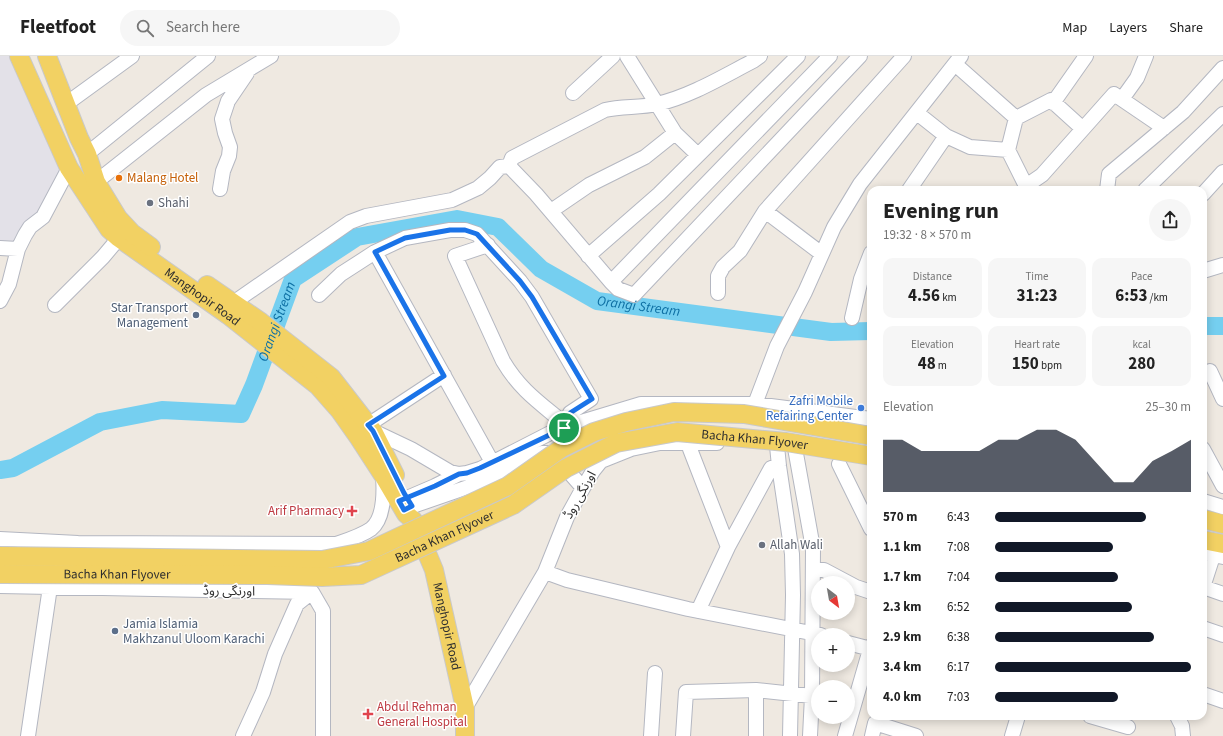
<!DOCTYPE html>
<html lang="en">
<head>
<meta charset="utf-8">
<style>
  :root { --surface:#fff; --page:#f6f6f6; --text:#222; --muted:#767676; --line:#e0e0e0; --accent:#111827 }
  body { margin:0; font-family:"Source Sans 3","Noto Sans Arabic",sans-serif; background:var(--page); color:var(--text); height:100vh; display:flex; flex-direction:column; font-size:15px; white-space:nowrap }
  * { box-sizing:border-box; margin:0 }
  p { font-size:13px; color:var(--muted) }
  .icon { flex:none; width:22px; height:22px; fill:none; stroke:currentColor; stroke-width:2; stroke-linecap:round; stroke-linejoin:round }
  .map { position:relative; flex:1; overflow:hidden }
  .panel { position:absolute; left:867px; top:130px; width:340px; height:534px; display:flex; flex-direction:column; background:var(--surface); border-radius:12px; box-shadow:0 2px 10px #0003 }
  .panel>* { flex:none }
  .needle { width:26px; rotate:149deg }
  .tools { position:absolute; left:811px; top:520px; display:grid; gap:8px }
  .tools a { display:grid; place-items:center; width:44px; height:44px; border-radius:50%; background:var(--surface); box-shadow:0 2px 10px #0003; font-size:20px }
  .pin { position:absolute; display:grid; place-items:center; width:34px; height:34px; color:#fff; margin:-17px; border:2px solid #fff; border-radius:50%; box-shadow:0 1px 4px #0007 }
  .round { display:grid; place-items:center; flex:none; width:42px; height:42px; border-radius:21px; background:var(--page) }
  .overview { display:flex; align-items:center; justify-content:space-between; height:68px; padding:0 16px }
  h1 { font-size:22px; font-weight:700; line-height:30px }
  .metrics { display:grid; grid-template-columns:repeat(3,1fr); gap:6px; height:68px; padding:4px 16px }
  .metrics div { display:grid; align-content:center; border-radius:10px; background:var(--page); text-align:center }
  .metrics b { font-size:17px; font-weight:700 }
  .metrics small { font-size:11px; font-weight:400 }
  .metrics p { font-size:11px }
  .chart { height:112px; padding:8px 16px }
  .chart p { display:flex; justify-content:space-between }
  .chart svg { width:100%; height:72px; margin-top:4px; fill:var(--accent); opacity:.7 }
  ul { padding:0 16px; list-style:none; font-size:13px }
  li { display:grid; grid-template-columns:64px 48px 1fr; align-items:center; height:30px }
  li i { height:10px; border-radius:5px; background:var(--accent) }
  header { display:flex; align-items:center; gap:24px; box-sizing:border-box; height:56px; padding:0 20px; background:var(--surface); border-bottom:1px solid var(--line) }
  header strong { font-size:19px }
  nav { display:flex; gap:22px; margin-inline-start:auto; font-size:14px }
  .search { width:280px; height:36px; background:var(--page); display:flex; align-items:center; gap:10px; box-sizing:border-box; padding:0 14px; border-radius:22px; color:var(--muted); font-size:15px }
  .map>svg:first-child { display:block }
  .industrial { fill:#e3e1e8 }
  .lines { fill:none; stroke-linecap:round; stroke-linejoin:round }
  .river { stroke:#75cff0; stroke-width:18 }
  .minor-casing { stroke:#b4b7c1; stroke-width:16 }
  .major-casing { stroke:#c9c9c9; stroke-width:20 }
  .minor { stroke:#fff; stroke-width:14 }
  .major { stroke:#f2d163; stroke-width:18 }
  .major-bridge-casing { stroke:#c9c9c9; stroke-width:20; stroke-linecap:butt }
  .major-bridge { stroke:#f2d163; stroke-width:18 }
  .route-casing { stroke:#fff; stroke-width:8 }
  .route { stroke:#1a73e8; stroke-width:5 }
  .food-dot { fill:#e8710a; stroke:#fff; stroke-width:1.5 }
  .worship-dot { fill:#6b7280; stroke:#fff; stroke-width:1.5 }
  .service-dot { fill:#5c6f8a; stroke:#fff; stroke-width:1.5 }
  .shop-dot { fill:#3f7fe0; stroke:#fff; stroke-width:1.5 }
  .health-dot { fill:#e0444e; stroke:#fff; stroke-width:1.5 }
  .labels { text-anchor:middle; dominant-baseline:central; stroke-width:3; stroke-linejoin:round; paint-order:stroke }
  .food-label { font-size:13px; fill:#c56008; stroke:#fff; text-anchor:start }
  .worship-label { font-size:13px; fill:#5b616d; stroke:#fff; text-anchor:start }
  .street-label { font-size:13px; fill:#2e2e2e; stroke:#fff }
  .service-label { font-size:13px; fill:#4e5e75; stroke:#fff; text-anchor:end }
  .shop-label { font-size:13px; fill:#366cbe; stroke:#fff; text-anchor:end }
  .health-label { font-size:13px; fill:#be3a42; stroke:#fff; text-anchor:end }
  .water-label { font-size:14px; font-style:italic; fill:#0d6fa3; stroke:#fff }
</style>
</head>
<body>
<header>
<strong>Fleetfoot</strong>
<div class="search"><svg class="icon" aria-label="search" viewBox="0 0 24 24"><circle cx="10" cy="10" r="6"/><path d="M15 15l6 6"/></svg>Search here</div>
<nav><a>Map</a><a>Layers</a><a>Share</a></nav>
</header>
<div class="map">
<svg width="1223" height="680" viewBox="0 0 1223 680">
  <rect width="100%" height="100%" fill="#efe9e1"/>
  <!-- industrial -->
  <path class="industrial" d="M 0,0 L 14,0 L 40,72 L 63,115 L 21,191 L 0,189 Z"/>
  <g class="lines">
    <!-- river -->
    <g class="river">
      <path d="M 1203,270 L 1223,270"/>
      <path id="s1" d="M 0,414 L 13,412 L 100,366 L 162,354 L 241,358 L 254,329 L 293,223 L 357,181 L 457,163 L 498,171 L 541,213 L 597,245 L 831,276 L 871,275"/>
    </g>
    <!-- minor casing -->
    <g class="minor-casing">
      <path id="minor" d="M 627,0 L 675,77 L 698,99
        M 955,8 L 1016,62 L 1008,94 L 1028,134
        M 573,37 L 613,0
        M 1122,43 L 1137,22 L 1146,0
        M 1053,47 L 1086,0
        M 66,48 L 132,0
        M 917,57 L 946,80 L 970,91 L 1008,94
        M 1016,62 L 1051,44 L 1083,73
        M 87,98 L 208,0
        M 509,110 L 512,102 L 605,54 C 622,50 640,52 657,48 C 691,40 722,21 753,5 L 760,0
        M 96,126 L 206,39 L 271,0
        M 1026,130 L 1042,119 L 1114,38 L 1164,72
        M 220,133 L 223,115 L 229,100 L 230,91 L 225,77 L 222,63 L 228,45 L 247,17
        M 909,134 L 946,80
        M 1107,134 L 1109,118 L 1183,56 L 1223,12
        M 1145,134 L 1223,58
        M 1203,138 L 1223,116
        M 551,155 L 589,129 L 645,101 L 675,77
        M 765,155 L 822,198
        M 488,189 L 455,200 L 503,305 C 520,334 540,347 565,368
        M 0,192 L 18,193
        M 375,196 L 492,406
        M 588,200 L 659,138 L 798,0
        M 1203,215 L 1223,209
        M 611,226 L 830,0
        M 718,237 L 718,220 L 723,211 L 740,195 L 765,155 L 904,0
        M 319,239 L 341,218 L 375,196 L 405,182 L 450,174 L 465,174 L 477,178 L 520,225 L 532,241 L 591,343 L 570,357 L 564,372
        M 0,245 L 9,228 L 18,193 L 25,179 L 30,171 L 43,161 L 69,112
        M 233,247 L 350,166 L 366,160 L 452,144 L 478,132 L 490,122 L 500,111 L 509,110 L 536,138 L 611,226 L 618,233 L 634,239 L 860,0
        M 55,249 L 103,201 L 119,182
        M 852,262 L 861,223 L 871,197
        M 1210,315 L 1223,343
        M 755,348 L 777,290 L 805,236 L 834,171 L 860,128 L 961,0
        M 368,369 L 444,319
        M 373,375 L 411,393 L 450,416 L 459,418 L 467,417 L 480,413 L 558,373 L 641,348 L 755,348 L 871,363
        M 777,390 L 779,410 L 792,498 L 793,539 L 790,680
        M 795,392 L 813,492 L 812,640 L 810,680
        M 690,393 L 728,491
        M 1203,393 L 1223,430
        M 839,408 L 871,473
        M 400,445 L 435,430 L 459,418
        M 1203,445 L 1223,451
        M 404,453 L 468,431 L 542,397 L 548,397 L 555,400 L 583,432
        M 0,483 L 78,487 L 336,488 C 348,484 361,480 371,473 C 385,462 384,434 383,419
        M 1203,497 L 1223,501
        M 1213,500 L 1203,531 L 1223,538
        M 813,514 L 824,514 L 856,531 L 871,536
        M 545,516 L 567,524 L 688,553 L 821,579
        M 0,530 L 312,536
        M 312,536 L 323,555 L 323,680
        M 698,555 L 728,491 L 771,412 L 779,410
        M 1203,572 L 1223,579
        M 848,587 L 871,593
        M 756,634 L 756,680
        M 1203,638 L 1223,645
        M 465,652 L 545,516 L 567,461 L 583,432 L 593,415 L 601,405 L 631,393 L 660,387 L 717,387
        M 1090,660 L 1128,671
        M 1177,660 L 1182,670 L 1183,680
        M 28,680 L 50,531
        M 243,680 L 263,636 L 275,598 L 297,548 L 312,536
        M 651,680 L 655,617
        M 683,680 L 686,636 L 756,634 L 812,640
        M 845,680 L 871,590
        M 872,680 L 875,667 L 916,680
        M 1012,680 L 1018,660"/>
    </g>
    <!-- major casing -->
    <g class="major-casing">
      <g id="major">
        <path id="s2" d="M 19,0 L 69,112 L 109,173 L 119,182 L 228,259 L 318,330 L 340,355 L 359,382 L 383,419 L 406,458 L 413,464 L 434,514 L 465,652 L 465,680"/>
        <path d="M 47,0 L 79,82 L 87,98 L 96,126 L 118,162 L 132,177 L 151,191"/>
        <path d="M 207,229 L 261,266 L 331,321 L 373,375 L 395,419"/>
        <path d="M 1203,463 L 1223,468"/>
        <path d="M 1203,484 L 1223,488"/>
      </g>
    </g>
    <!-- minor -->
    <use href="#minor" class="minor"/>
    <!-- major -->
    <use href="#major" class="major"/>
    <!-- major-bridge casing -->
    <g class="major-bridge-casing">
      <g id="major-bridge">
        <path d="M 0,500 L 322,504 L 369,495 L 508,430 L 562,392 L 594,376 L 626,366 L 674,356 L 744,358 L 871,380"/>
        <path id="s3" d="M 0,518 L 267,519 L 322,521 L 361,519 L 513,449 L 566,412 L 616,387 L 677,376 L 786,386 L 871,400"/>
      </g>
    </g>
    <!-- major-bridge -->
    <use href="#major-bridge" class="major-bridge"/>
  </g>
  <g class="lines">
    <!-- route casing -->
    <g class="route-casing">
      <path id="route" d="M 564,372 L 480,412 L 467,417 L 459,418 L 435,430 L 399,445 L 404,454 L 412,450 L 404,437 L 373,375 L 368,369 L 444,320 L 375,196 L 405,182 L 450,174 L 465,174 L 477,178 L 520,225 L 532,241 L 592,343 L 570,357 L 564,372"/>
    </g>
    <!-- route -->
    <use href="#route" class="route"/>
  </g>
  <!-- markers -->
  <circle class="food-dot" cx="119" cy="122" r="4"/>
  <g class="worship-dot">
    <circle cx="150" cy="147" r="4"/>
    <circle cx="762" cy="489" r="4"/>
  </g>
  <g class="service-dot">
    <circle cx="196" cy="259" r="4"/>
    <circle cx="115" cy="575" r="4"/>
  </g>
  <circle class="shop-dot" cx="861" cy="352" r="4"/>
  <g class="health-dot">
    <path d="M350 449h4v4h4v4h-4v4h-4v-4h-4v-4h4z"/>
    <path d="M366 652h4v4h4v4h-4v4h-4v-4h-4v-4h4z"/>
  </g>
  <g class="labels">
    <!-- food labels -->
    <g class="food-label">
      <text x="127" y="122">Malang Hotel</text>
    </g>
    <!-- worship labels -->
    <g class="worship-label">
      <text x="158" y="147">Shahi</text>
      <text x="770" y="489">Allah Wali</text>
    </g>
    <!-- street labels -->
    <g class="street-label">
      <text stroke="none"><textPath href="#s2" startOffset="311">Manghopir Road</textPath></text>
      <text stroke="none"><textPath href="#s3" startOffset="789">Bacha Khan Flyover</textPath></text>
      <text transform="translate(580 439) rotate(-61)">اورنگی روڈ</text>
      <text stroke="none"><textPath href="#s3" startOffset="453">Bacha Khan Flyover</textPath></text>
      <text stroke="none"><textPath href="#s3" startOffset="117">Bacha Khan Flyover</textPath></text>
      <text transform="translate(229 535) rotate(1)">اورنگی روڈ</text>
      <text stroke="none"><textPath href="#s2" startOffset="734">Manghopir Road</textPath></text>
    </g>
    <!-- service labels -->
    <g class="service-label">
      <text x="188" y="252">Star Transport<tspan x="188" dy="15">Management</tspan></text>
      <text x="123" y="568" text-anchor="start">Jamia Islamia<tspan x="123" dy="15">Makhzanul Uloom Karachi</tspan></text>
    </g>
    <!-- shop labels -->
    <g class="shop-label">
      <text x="853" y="345">Zafri Mobile<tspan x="853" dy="15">Refairing Center</tspan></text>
    </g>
    <!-- health labels -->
    <g class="health-label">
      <text x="344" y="455">Arif Pharmacy</text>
      <text x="377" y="651" text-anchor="start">Abdul Rehman<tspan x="377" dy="15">General Hospital</tspan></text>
    </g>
    <!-- water labels -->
    <g class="water-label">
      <text stroke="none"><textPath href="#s1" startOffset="785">Orangi Stream</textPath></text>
      <text stroke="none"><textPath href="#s1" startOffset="353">Orangi Stream</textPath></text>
    </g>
  </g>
</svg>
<div class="tools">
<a><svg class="needle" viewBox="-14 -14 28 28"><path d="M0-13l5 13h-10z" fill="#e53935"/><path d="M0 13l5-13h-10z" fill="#767676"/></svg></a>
<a>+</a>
<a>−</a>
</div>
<div class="pin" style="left:564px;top:372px;background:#1e9e55"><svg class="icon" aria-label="arrive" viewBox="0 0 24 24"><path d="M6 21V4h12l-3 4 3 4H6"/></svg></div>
<section class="panel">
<div class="overview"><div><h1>Evening run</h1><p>19:32 · 8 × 570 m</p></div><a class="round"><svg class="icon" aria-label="share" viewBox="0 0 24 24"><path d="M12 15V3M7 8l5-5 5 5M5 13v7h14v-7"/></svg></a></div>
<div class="metrics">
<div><p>Distance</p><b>4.56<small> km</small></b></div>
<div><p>Time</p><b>31:23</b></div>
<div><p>Pace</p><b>6:53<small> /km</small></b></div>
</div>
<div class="metrics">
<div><p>Elevation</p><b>48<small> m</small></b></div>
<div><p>Heart rate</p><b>150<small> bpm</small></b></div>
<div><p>kcal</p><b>280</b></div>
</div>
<div class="chart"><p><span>Elevation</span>25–30 m</p>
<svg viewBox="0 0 160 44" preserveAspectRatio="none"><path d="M0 44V12L10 12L20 19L30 19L40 19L50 19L60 12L70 12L80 6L90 6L100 12L110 25L120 38L130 38L140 25L150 19L160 12V44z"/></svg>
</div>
<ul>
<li><b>570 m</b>6:43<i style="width:77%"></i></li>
<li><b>1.1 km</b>7:08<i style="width:60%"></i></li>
<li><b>1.7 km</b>7:04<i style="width:63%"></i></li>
<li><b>2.3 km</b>6:52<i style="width:70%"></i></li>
<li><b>2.9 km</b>6:38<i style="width:81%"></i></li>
<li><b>3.4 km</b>6:17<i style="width:100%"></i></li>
<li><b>4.0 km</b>7:03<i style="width:63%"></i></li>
</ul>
</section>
</div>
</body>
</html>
